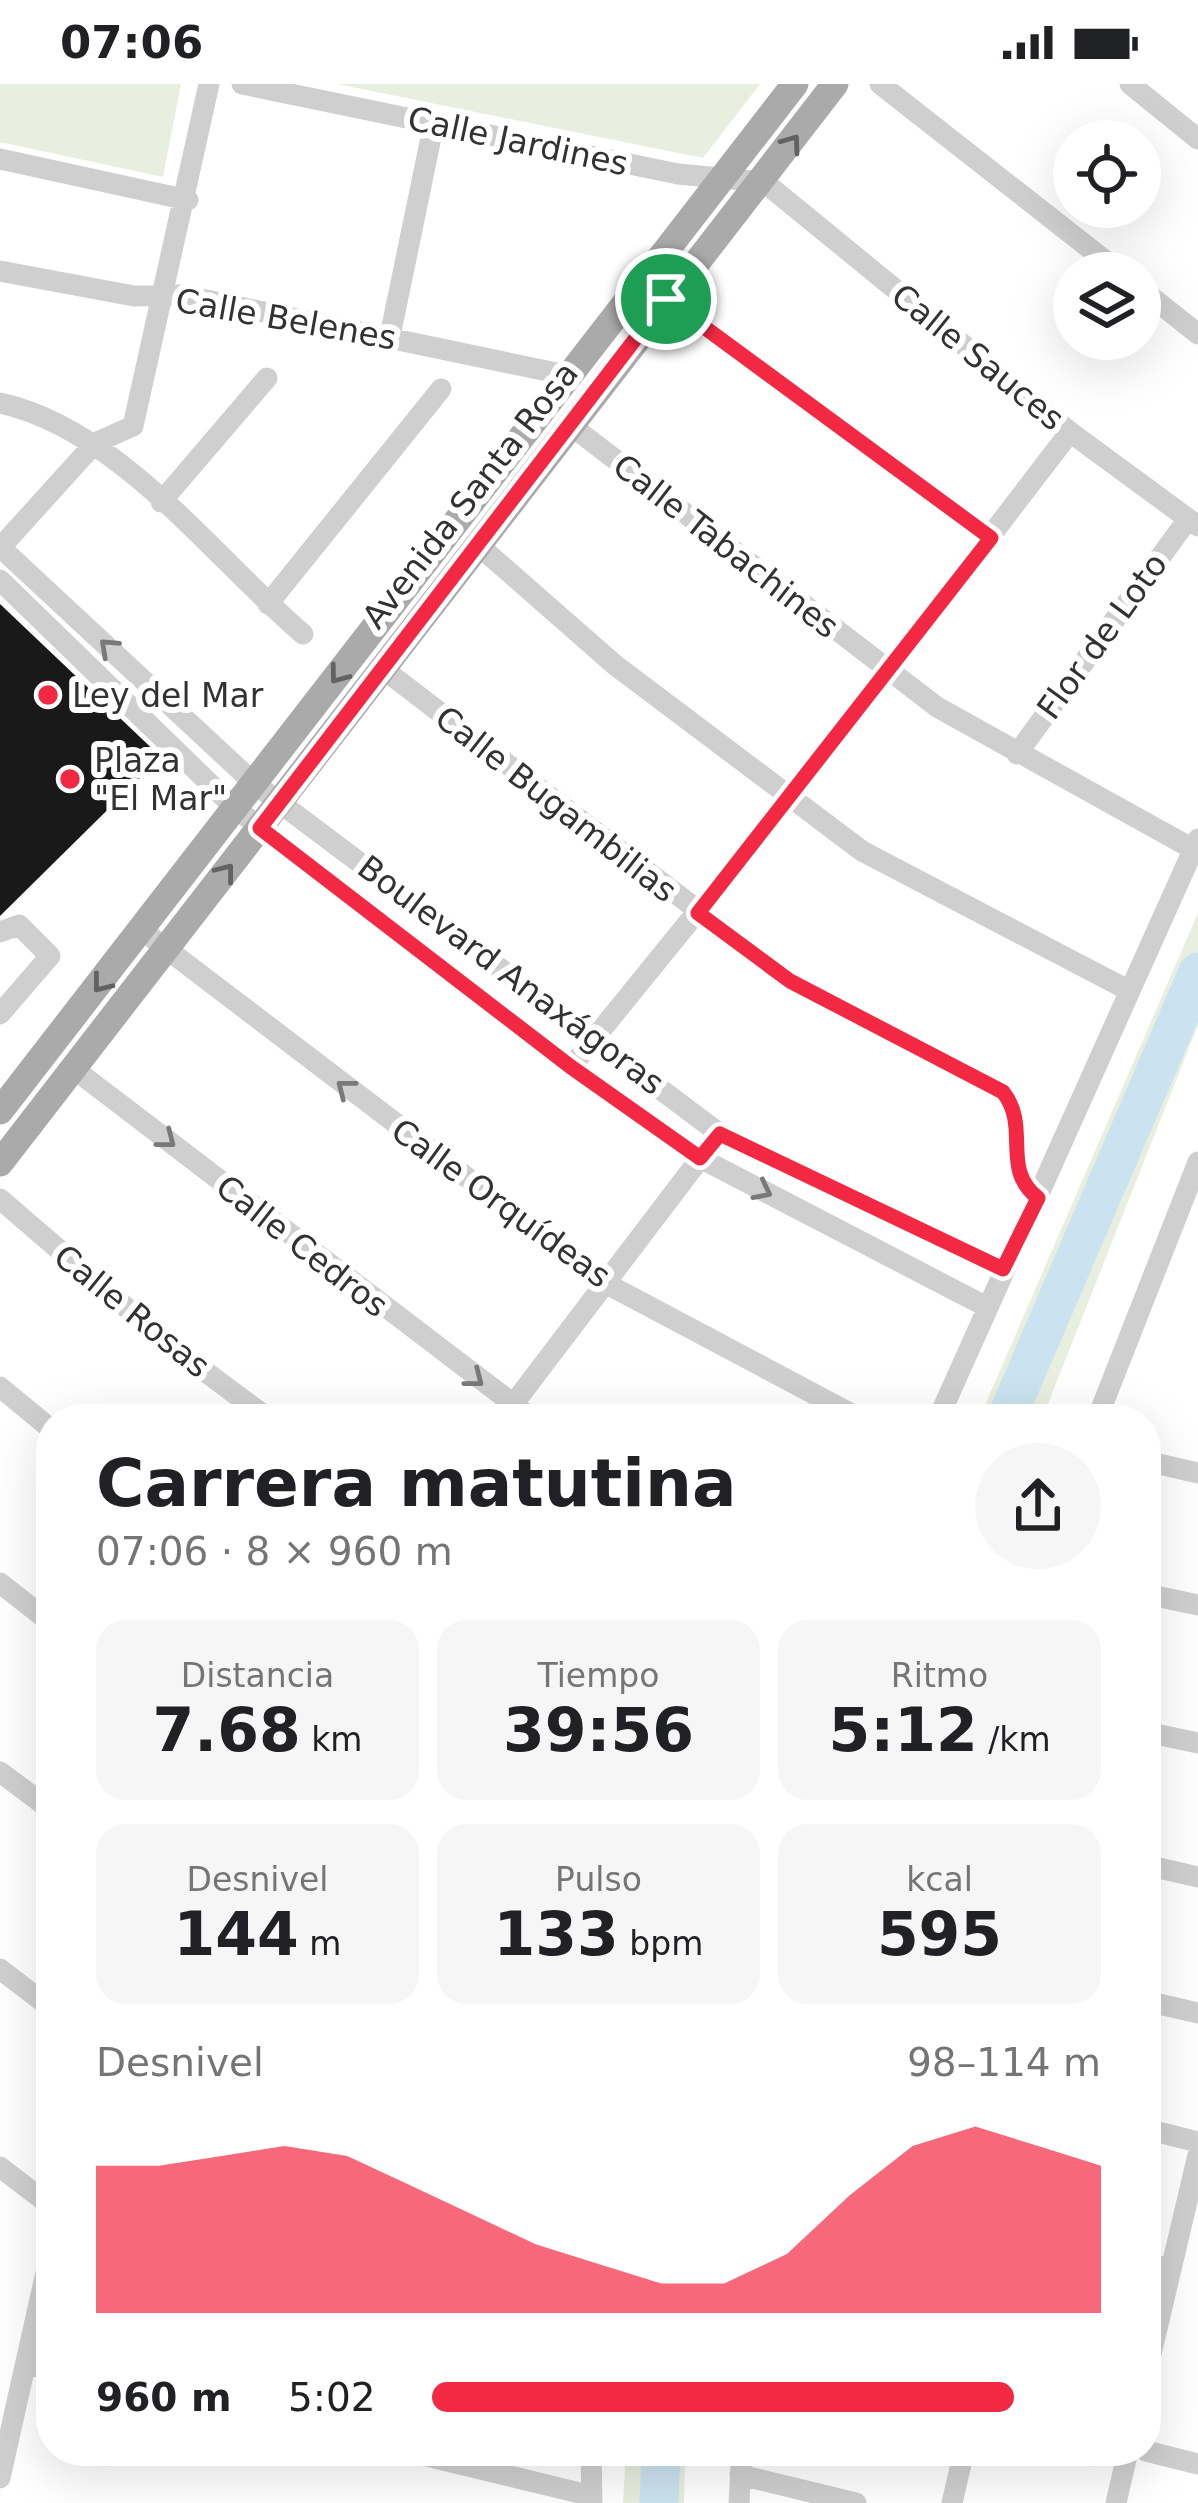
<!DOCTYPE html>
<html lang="es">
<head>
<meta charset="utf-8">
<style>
  :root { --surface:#fff; --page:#f6f6f6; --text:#202124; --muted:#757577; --accent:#f32943 }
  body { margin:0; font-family:"DejaVu Sans",sans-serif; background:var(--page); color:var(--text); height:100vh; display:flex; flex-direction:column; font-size:45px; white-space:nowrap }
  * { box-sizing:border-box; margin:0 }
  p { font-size:39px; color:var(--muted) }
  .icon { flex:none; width:66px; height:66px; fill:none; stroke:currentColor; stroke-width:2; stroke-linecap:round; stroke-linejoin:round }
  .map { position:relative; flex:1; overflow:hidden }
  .sheet { position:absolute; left:36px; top:1320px; width:1125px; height:1062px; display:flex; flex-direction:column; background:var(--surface); border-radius:48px; box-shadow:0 12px 48px #0002 }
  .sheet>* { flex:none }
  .fabs { position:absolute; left:1053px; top:36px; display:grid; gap:24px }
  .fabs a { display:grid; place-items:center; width:108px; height:108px; border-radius:50%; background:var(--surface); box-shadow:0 12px 48px #0002; font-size:60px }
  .pin { position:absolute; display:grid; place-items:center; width:102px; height:102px; color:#fff; margin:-51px; border:6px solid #fff; border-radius:50%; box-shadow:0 3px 12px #0007 }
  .round { display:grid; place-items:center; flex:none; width:126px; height:126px; border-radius:63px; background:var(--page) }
  .headline { display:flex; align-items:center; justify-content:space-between; height:204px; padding:0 60px }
  h1 { font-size:66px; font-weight:800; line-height:90px }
  .metrics { display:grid; grid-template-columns:repeat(3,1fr); gap:18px; height:204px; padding:12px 60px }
  .metrics div { display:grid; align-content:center; border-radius:30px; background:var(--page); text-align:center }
  .metrics b { font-size:60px; font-weight:800 }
  .metrics small { font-size:33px; font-weight:400 }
  .metrics p { font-size:33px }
  .chart { height:336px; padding:24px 60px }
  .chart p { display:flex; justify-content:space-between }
  .chart svg { width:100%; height:216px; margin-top:12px; fill:var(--accent); opacity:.7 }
  ul { padding:0 60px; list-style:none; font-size:39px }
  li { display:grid; grid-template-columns:192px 144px 1fr; align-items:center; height:90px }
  li i { height:30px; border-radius:15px; background:var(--accent) }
  .status { display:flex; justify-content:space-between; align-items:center; height:84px; padding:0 60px; background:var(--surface); direction:ltr }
  .status svg { height:33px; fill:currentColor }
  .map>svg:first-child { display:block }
  .green { fill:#e9efdf }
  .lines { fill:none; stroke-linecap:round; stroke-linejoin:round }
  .river { stroke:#cbe3f0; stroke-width:39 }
  .building { fill:#191919 }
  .minor { stroke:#cfcfcf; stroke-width:21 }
  .major { stroke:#aaa; stroke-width:27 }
  .oneway { stroke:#626262 }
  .oneway2 { stroke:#797979 }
  .route-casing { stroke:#fff; stroke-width:24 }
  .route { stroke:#f32943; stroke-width:15 }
  .poi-dot { fill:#f32943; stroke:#fff; stroke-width:4.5 }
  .labels { text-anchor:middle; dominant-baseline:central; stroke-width:12; stroke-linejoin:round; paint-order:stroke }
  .street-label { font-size:33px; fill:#323232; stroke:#fff }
  .poi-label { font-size:33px; fill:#323232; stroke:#fff; text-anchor:start }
</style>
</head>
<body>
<div class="status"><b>07:06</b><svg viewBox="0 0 49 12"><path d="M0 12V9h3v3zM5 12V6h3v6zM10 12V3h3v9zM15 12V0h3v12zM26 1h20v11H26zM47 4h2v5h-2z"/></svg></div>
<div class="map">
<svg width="1198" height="2419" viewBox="0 0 1198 2419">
  <rect width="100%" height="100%" fill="#fff"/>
  <!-- green -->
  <path class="green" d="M 0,0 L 181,0 L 163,93 L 0,58 Z
    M 337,0 L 760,0 L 703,74 Z
    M 1198,829 L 1198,941 L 1042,1335 L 979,1335 Z
    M 626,2367 L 685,2367 L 684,2419 L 623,2419 Z"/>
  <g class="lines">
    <!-- river -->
    <path class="river" d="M 1006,1335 L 1198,888
      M 659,2419 L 661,2367"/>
  </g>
  <!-- building -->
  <path class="building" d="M 0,520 L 161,673 L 0,832 Z"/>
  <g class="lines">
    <!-- minor -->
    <path class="minor" d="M 242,0 L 678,90 L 764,98 L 1070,348 L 1198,442
      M 880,0 L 1121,189
      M 1130,0 L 1198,55
      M 0,75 L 188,116
      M 0,187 L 134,212 L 182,211 L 571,292
      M 1140,204 L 1198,250
      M 666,215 L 991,454
      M 390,252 L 434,39
      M 0,319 C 119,345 213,473 303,550
      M 569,340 L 937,623 L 1193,765
      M 161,418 L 267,294
      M 478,461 L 615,581 L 862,767 L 1126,905
      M 0,463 L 255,700 L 720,1050 L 1002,1185
      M 0,464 L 95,359 L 133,342 L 209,0
      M 0,496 L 235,724 L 571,983 L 700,1074 L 985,1222
      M 268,520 L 441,305
      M 382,584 L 790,897 L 1003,1008 C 1031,1042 1000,1085 1038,1114
      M 1017,670 L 1188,435
      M 143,847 L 607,1200 L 861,1335
      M 0,848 L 19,841 L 50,872 L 0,930
      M 571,983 L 792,711 L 1070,348
      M 74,985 L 533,1335
      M 0,1115 L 171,1262 L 269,1335
      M 0,1303 L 51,1345
      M 502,1335 L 708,1064
      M 938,1335 L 1198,755
      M 1097,1335 L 1198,1078
      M 1146,1377 L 1198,1389
      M 0,1499 L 51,1539
      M 1146,1510 L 1198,1521
      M 1146,1648 L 1198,1659
      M 0,1688 L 51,1726
      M 1146,1781 L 1198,1793
      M 0,1885 L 51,1924
      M 1146,1917 L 1198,1929
      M 1146,2045 L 1198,2058
      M 0,2083 L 51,2122
      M 1146,2179 L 1171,2185
      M 26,2280 L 51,2286
      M 1146,2291 L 1198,2071
      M 406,2367 L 592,2412
      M 591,2367 L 592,2419
      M 1146,2367 L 1198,2380
      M 740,2391 L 856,2419
      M 0,2394 L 51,2166
      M 739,2419 L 742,2367
      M 952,2419 L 964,2367
      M 1116,2419 L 1128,2367"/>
    <!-- major -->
    <path class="major" d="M 0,1027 L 795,0
      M 0,1079 L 835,0"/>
  </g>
  <!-- one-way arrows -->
  <defs><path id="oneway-chevron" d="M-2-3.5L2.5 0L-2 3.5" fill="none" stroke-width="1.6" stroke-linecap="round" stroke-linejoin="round" transform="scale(3)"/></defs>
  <g class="oneway">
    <use href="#oneway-chevron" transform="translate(792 59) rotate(-54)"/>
    <use href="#oneway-chevron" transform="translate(338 591) rotate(127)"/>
    <use href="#oneway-chevron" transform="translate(226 788) rotate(-52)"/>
    <use href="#oneway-chevron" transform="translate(101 900) rotate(128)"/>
  </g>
  <g class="oneway2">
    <use href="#oneway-chevron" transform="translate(108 563) rotate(-137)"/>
    <use href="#oneway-chevron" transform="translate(345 1004) rotate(-142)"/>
    <use href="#oneway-chevron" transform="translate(167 1056) rotate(38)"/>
    <use href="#oneway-chevron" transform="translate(763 1107) rotate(27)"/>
    <use href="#oneway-chevron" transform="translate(475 1295) rotate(38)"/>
  </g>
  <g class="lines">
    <!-- route casing -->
    <g class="route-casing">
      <path id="route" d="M 666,215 L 991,454 L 698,829 L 790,897 L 1003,1008 C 1031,1043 1000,1085 1038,1114 L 1003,1185 L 720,1050 L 700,1074 L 571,983 L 260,744 Z"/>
    </g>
    <!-- route -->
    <use href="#route" class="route"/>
  </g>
  <!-- markers -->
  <g class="poi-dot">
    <circle cx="48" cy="611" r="12"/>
    <circle cx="70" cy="695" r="12"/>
  </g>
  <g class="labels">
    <!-- street labels -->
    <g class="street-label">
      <text transform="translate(518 57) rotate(12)">Calle Jardines</text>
      <text transform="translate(286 235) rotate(10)">Calle Belenes</text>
      <text transform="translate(978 273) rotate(39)">Calle Sauces</text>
      <text transform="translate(470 411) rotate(-52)">Avenida Santa Rosa</text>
      <text transform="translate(726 462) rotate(38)">Calle Tabachines</text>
      <text transform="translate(1102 552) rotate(-54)">Flor de Loto</text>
      <text transform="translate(556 720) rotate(38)">Calle Bugambilias</text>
      <text transform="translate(511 891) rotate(37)">Boulevard Anaxágoras</text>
      <text transform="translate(501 1119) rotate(36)">Calle Orquídeas</text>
      <text transform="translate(302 1162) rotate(38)">Calle Cedros</text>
      <text transform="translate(132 1227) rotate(39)">Calle Rosas</text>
    </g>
    <!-- poi labels -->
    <g class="poi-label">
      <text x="72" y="611">Ley del Mar</text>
      <text x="94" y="676">Plaza<tspan x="94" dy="38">"El Mar"</tspan></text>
    </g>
  </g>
</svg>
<div class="fabs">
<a><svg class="icon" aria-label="locate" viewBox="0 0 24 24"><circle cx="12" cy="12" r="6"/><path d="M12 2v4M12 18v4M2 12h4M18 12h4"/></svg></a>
<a><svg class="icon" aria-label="layers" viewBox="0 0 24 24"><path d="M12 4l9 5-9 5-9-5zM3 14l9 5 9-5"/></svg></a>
</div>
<div class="pin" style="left:666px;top:215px;background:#1e9e55"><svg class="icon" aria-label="arrive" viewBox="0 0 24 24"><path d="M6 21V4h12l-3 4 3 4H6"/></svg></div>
<section class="sheet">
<div class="headline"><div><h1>Carrera matutina</h1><p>07:06 · 8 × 960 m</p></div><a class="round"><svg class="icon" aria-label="share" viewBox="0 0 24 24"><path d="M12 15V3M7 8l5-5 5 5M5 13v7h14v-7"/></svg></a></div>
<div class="metrics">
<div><p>Distancia</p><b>7.68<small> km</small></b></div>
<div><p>Tiempo</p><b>39:56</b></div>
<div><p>Ritmo</p><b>5:12<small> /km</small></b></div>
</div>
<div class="metrics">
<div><p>Desnivel</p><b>144<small> m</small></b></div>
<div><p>Pulso</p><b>133<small> bpm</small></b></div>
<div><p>kcal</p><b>595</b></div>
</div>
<div class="chart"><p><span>Desnivel</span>98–114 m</p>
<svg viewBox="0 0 160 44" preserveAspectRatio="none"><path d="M0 44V14L10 14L20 12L30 10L40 12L50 18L60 24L70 30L80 34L90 38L100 38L110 32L120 20L130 10L140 6L150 10L160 14V44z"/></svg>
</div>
<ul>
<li><b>960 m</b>5:02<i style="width:87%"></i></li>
</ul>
</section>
</div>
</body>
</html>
